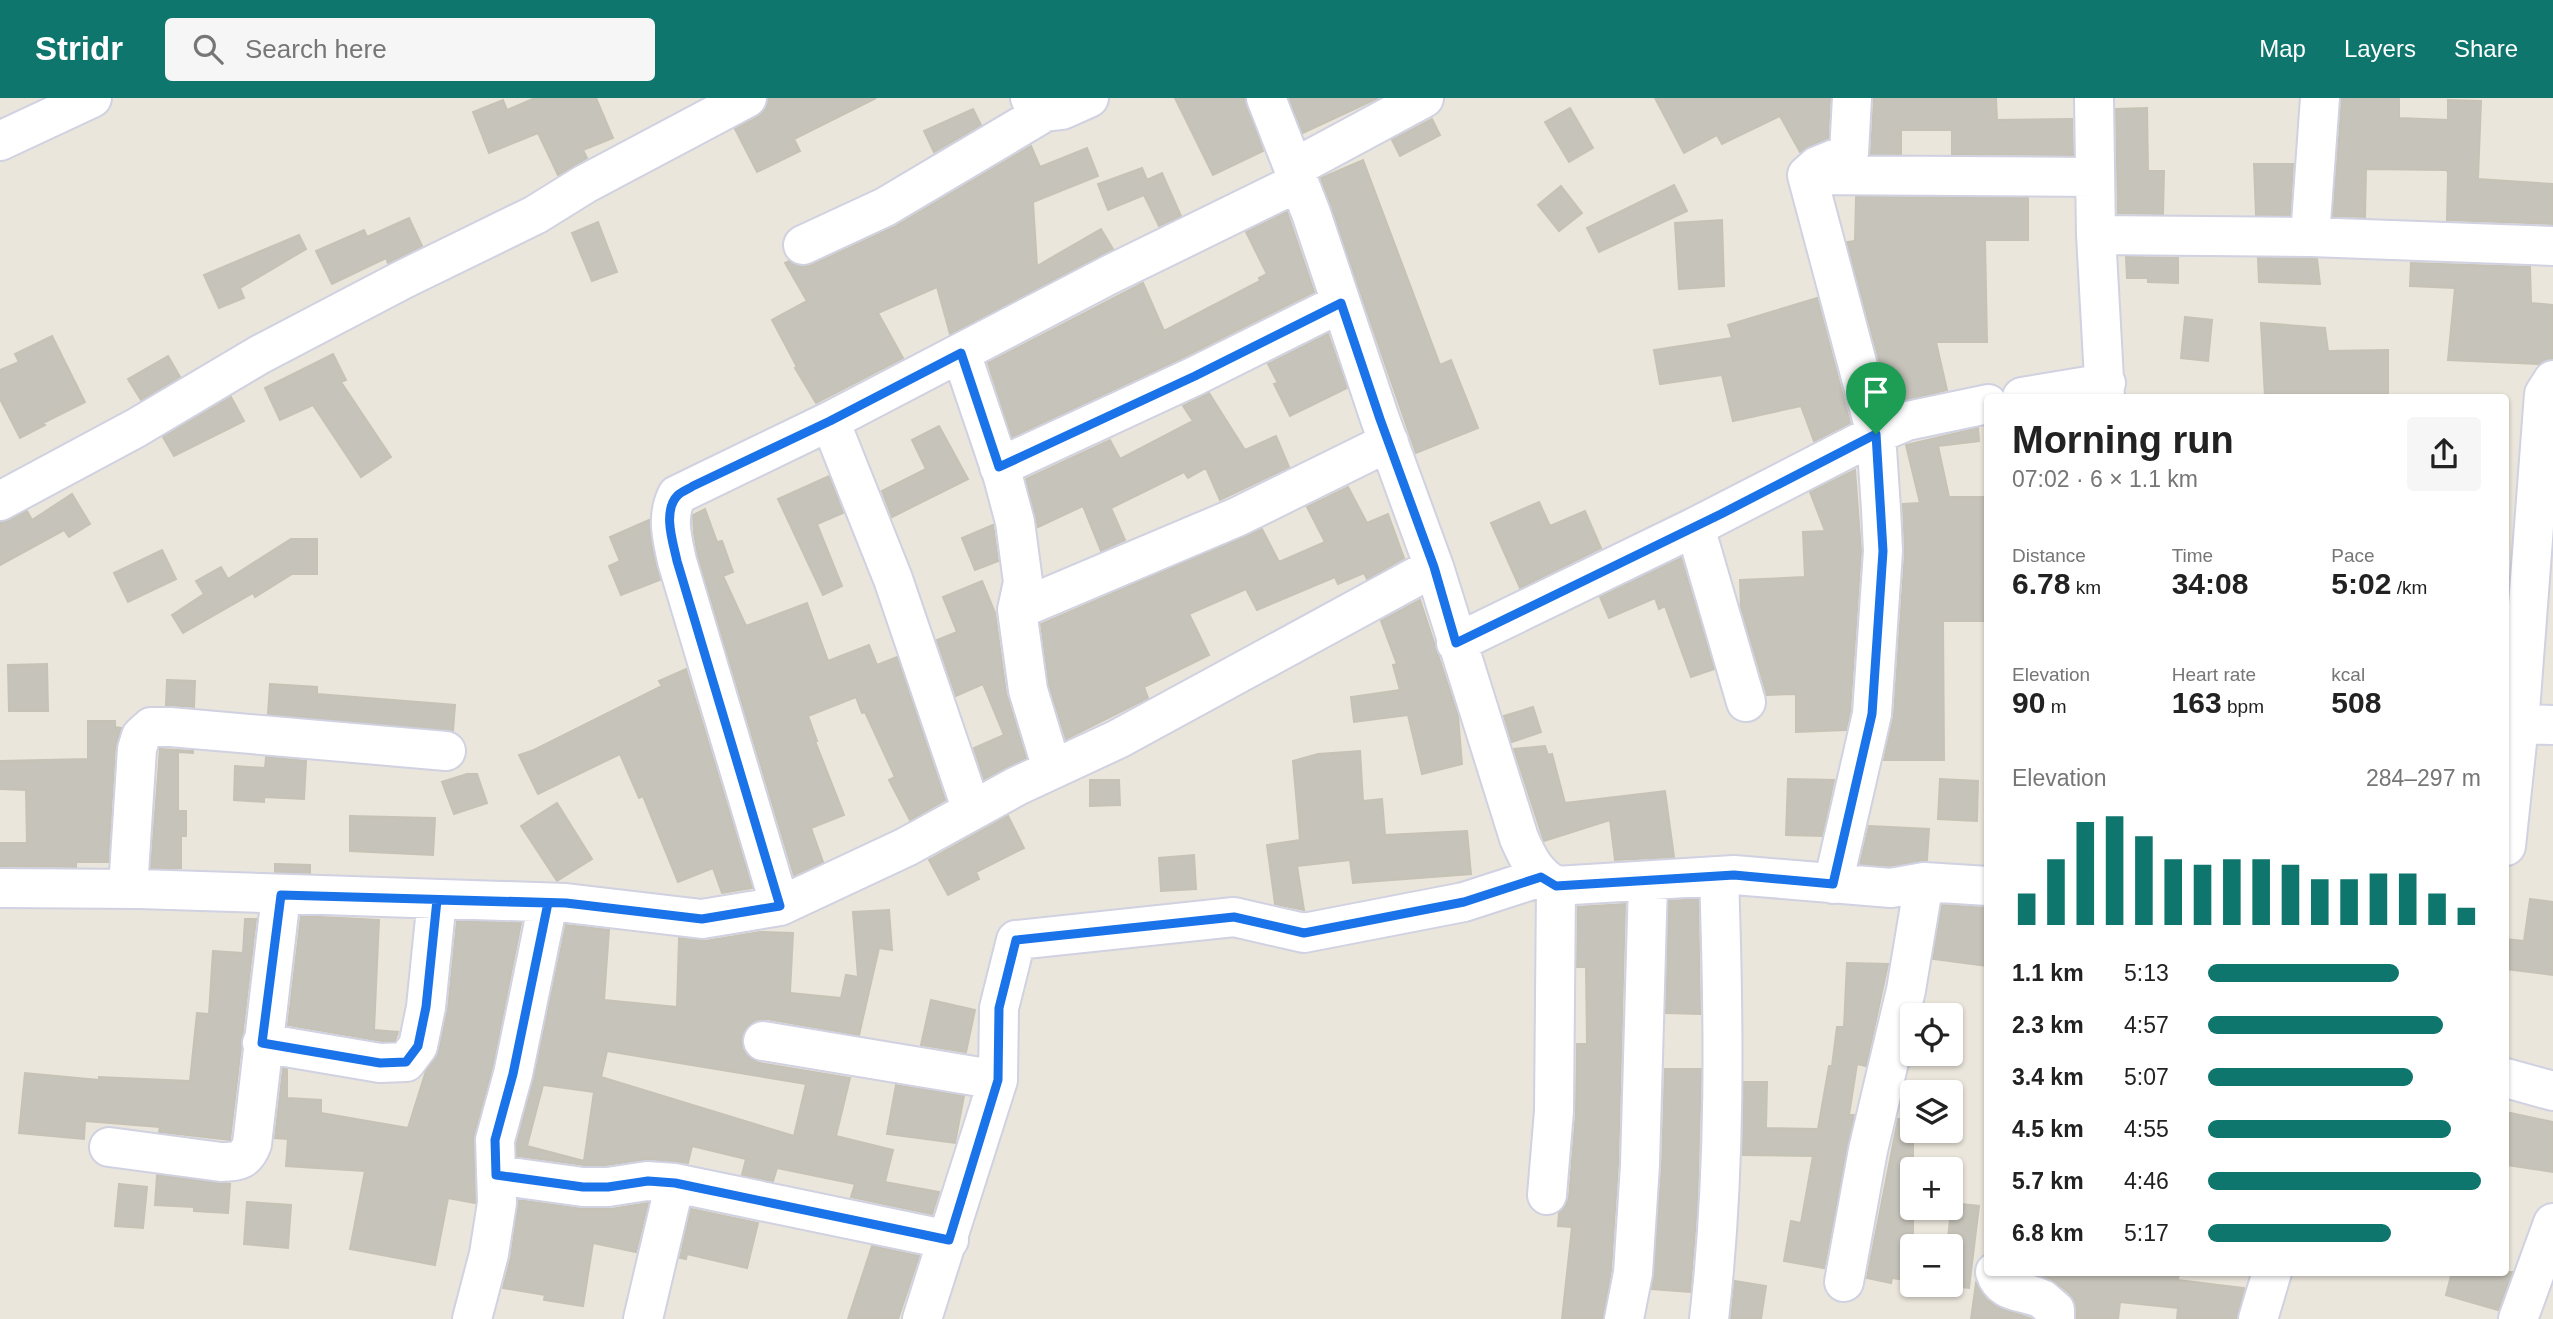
<!DOCTYPE html>
<html lang="en">
<head>
<meta charset="utf-8">
<style>
  :root { --surface:#fff; --page:#f6f6f6; --text:#222; --muted:#767676; --accent:#0f766e }
  body { margin:0; font-family:Arial,sans-serif; background:var(--page); color:var(--text); height:100vh; display:flex; flex-direction:column; font-size:26px; white-space:nowrap }
  * { box-sizing:border-box; margin:0 }
  p { font-size:23px; color:var(--muted) }
  .icon { flex:none; width:38px; height:38px; fill:none; stroke:currentColor; stroke-width:2; stroke-linecap:round; stroke-linejoin:round }
  .map { position:relative; flex:1; overflow:hidden }
  .details { position:absolute; left:1984px; top:296px; width:525px; height:882px; display:flex; flex-direction:column; background:var(--surface); border-radius:7px; box-shadow:0 2px 5px #0004 }
  .details>* { flex:none }
  .fabs { position:absolute; left:1900px; top:905px; display:grid; gap:14px }
  .fabs a { display:grid; place-items:center; width:63px; height:63px; border-radius:7px; background:var(--surface); box-shadow:0 2px 5px #0004; font-size:35px }
  .pin { position:absolute; display:grid; place-items:center; width:60px; height:60px; color:#fff; margin:-72px -30px; border-radius:50% 50% 50% 0; rotate:-45deg; box-shadow:0 0 7px #0007 }
  .pin .icon { rotate:45deg }
  .round { display:grid; place-items:center; flex:none; width:74px; height:74px; border-radius:7px; background:var(--page) }
  .overview { display:flex; align-items:center; justify-content:space-between; height:119px; padding:0 28px }
  h1 { font-size:38px; font-weight:700; line-height:52px }
  .metrics { display:grid; grid-template-columns:repeat(3,1fr); gap:10px; height:119px; padding:7px 28px }
  .metrics div { display:grid; align-content:center }
  .metrics b { font-size:30px; font-weight:700 }
  .metrics small { font-size:19px; font-weight:400 }
  .metrics p { font-size:19px }
  .chart { height:196px; padding:14px 28px }
  .chart p { display:flex; justify-content:space-between }
  .chart svg { width:100%; height:126px; margin-top:7px; stroke:var(--accent); stroke-width:6 }
  ul { padding:0 28px; list-style:none; font-size:23px }
  li { display:grid; grid-template-columns:112px 84px 1fr; align-items:center; height:52px }
  li i { height:18px; border-radius:9px; background:var(--accent) }
  header { display:flex; align-items:center; gap:42px; box-sizing:border-box; height:98px; padding:0 35px; background:var(--accent); color:#fff }
  header strong { font-size:33px }
  nav { display:flex; gap:38px; margin-inline-start:auto; font-size:24px }
  .search { width:490px; height:63px; background:var(--page); display:flex; align-items:center; gap:18px; box-sizing:border-box; padding:0 24px; border-radius:7px; color:var(--muted); font-size:26px }
  .map>svg:first-child { display:block }
  .building { fill:#c6c3ba; stroke:#c6c2b5; stroke-width:2; fill-rule:evenodd }
  .lines { fill:none; stroke-linecap:round; stroke-linejoin:round }
  .minor-casing { stroke:#d0d1e1; stroke-width:42 }
  .minor { stroke:#fff; stroke-width:38 }
  .route-casing { stroke:#fff; stroke-width:14 }
  .route { stroke:#1a73e8; stroke-width:9 }
</style>
</head>
<body>
<header>
<strong>Stridr</strong>
<div class="search"><svg class="icon" aria-label="search" viewBox="0 0 24 24"><circle cx="10" cy="10" r="6"/><path d="M15 15l6 6"/></svg>Search here</div>
<nav><a>Map</a><a>Layers</a><a>Share</a></nav>
</header>
<div class="map">
<svg width="2553" height="1221" viewBox="0 0 2553 1221">
  <rect width="100%" height="100%" fill="#ebe6db"/>
  <!-- building -->
  <path class="building" d="M 535,0 L 596,0 L 613,40 L 583,52 L 587,60 L 558,77 L 538,35 L 489,55 L 473,14 L 503,2 L 507,12 Z
    M 769,0 L 876,0 L 794,41 L 800,53 L 757,74 L 735,31 L 758,19 L 766,11 Z
    M 1175,0 L 1245,0 L 1263,53 L 1213,77 Z
    M 1289,0 L 1378,0 L 1303,35 Z
    M 1655,0 L 1830,0 L 1828,40 L 1800,54 L 1780,18 L 1722,46 L 1717,37 L 1684,55 Z
    M 1874,0 L 1996,0 L 1997,22 L 2072,21 L 2073,57 L 1952,56 L 1952,32 L 1901,32 L 1901,56 L 1871,56 Z
    M 2342,0 L 2399,0 L 2399,20 L 2448,22 L 2448,2 L 2481,3 L 2478,81 L 2553,86 L 2553,126 L 2447,122 L 2448,74 L 2446,72 L 2366,71 L 2365,119 L 2333,118 Z
    M 1570,10 L 1593,50 L 1569,64 L 1545,24 Z
    M 2147,10 L 2148,73 L 2164,73 L 2163,116 L 2118,115 L 2116,11 Z
    M 973,11 L 981,27 L 934,54 L 924,33 Z
    M 1432,21 L 1440,37 L 1400,58 L 1392,42 Z
    M 1031,48 L 1040,69 L 1087,50 L 1098,78 L 1033,104 L 1037,168 L 1101,131 L 1113,151 L 950,236 L 937,189 L 878,215 L 903,260 L 816,305 L 795,270 L 797,269 L 772,222 L 807,203 L 785,165 L 789,163 L 802,169 L 812,167 L 894,129 Z
    M 1363,62 L 1440,267 L 1451,262 L 1478,330 L 1416,355 L 1321,80 Z
    M 2254,66 L 2293,66 L 2290,117 L 2256,117 Z
    M 1142,70 L 1147,82 L 1162,75 L 1181,118 L 1159,128 L 1144,97 L 1108,112 L 1098,86 Z
    M 1674,87 L 1687,113 L 1599,154 L 1587,130 Z
    M 1561,88 L 1582,115 L 1559,133 L 1538,107 Z
    M 1856,99 L 2028,100 L 2028,142 L 1985,142 L 1987,244 L 1936,244 L 1947,292 L 1891,306 L 1847,144 L 1855,143 Z
    M 1287,114 L 1314,194 L 1186,258 L 1012,339 L 988,265 L 1143,185 L 1164,233 L 1260,183 L 1259,180 L 1267,176 L 1246,134 Z
    M 409,120 L 422,148 L 388,165 L 386,160 L 332,186 L 316,153 L 364,132 L 367,139 Z
    M 1722,122 L 1724,188 L 1679,191 L 1675,125 Z
    M 598,124 L 617,174 L 592,183 L 572,135 Z
    M 299,137 L 306,151 L 240,190 L 244,200 L 219,210 L 204,177 Z
    M 2126,159 L 2178,160 L 2178,185 L 2148,184 L 2148,180 L 2127,180 Z
    M 2258,160 L 2317,161 L 2320,186 L 2259,184 Z
    M 2411,165 L 2530,169 L 2531,205 L 2553,207 L 2553,260 L 2539,266 L 2448,262 L 2455,190 L 2410,188 Z
    M 1817,200 L 1850,325 L 1814,343 L 1801,308 L 1733,323 L 1722,277 L 1660,286 L 1654,252 L 1732,240 L 1728,227 Z
    M 2185,219 L 2212,222 L 2208,263 L 2181,260 Z
    M 2261,225 L 2325,230 L 2328,253 L 2388,252 L 2388,299 L 2265,299 Z
    M 1328,236 L 1347,290 L 1290,318 L 1274,286 L 1278,285 L 1268,266 Z
    M 52,238 L 85,304 L 43,325 L 45,327 L 20,340 L 0,301 L 0,272 L 19,264 L 15,256 Z
    M 333,256 L 346,282 L 341,284 L 391,359 L 361,379 L 313,307 L 280,322 L 265,290 Z
    M 168,258 L 180,279 L 141,302 L 128,281 Z
    M 1209,295 L 1245,352 L 1276,338 L 1289,369 L 1220,402 L 1206,370 L 1188,380 L 1184,374 L 1111,410 L 1125,442 L 1101,453 L 1083,408 L 1038,429 L 1026,381 L 1110,342 L 1120,361 L 1193,323 L 1183,308 Z
    M 231,299 L 244,323 L 174,358 L 163,339 Z
    M 939,328 L 968,381 L 892,419 L 882,393 L 926,371 L 912,342 Z
    M 1978,330 L 1979,343 L 1938,348 L 1949,399 L 1988,399 L 1984,492 L 1988,492 L 1988,523 L 1943,523 L 1944,662 L 1884,662 L 1894,617 L 1905,454 L 1903,406 L 1920,405 L 1906,347 Z
    M 1855,372 L 1861,453 L 1850,613 L 1846,632 L 1796,634 L 1796,596 L 1767,597 L 1741,509 L 1740,482 L 1805,479 L 1803,434 L 1825,433 L 1810,394 Z
    M 829,378 L 843,415 L 817,426 L 842,488 L 823,497 L 778,401 Z
    M 1348,389 L 1367,425 L 1388,416 L 1404,460 L 1367,481 L 1364,475 L 1338,486 L 1335,479 L 1257,512 L 1246,491 L 1189,516 L 1209,557 L 1144,589 L 1148,600 L 1066,641 L 1049,587 L 1041,526 L 1262,431 L 1279,464 L 1325,444 L 1307,409 Z
    M 72,396 L 90,426 L 69,439 L 64,432 L 0,467 L 0,425 L 27,413 L 32,422 Z
    M 1539,404 L 1550,428 L 1585,413 L 1601,450 L 1520,490 L 1491,425 Z
    M 705,411 L 717,444 L 722,443 L 733,474 L 723,478 L 746,528 L 807,505 L 828,563 L 869,547 L 877,567 L 897,559 L 945,702 L 910,722 L 889,682 L 895,679 L 865,614 L 862,615 L 856,599 L 808,618 L 817,643 L 815,643 L 844,717 L 811,730 L 823,764 L 794,777 L 698,458 L 694,435 L 693,417 Z
    M 649,422 L 652,450 L 660,482 L 621,497 L 609,468 L 620,463 L 610,439 Z
    M 993,427 L 998,463 L 975,472 L 962,440 Z
    M 291,441 L 317,441 L 317,476 L 292,476 L 255,499 L 253,495 L 183,535 L 172,517 L 204,496 L 196,483 L 221,469 L 228,481 Z
    M 162,452 L 176,481 L 128,504 L 114,475 Z
    M 1681,460 L 1714,571 L 1691,579 L 1665,508 L 1659,511 L 1655,500 L 1609,520 L 1600,499 Z
    M 982,483 L 995,515 L 1006,595 L 1026,660 L 984,681 L 974,650 L 1004,637 L 983,586 L 956,598 L 937,542 L 957,534 L 943,499 Z
    M 1420,502 L 1458,618 L 1462,666 L 1422,676 L 1408,617 L 1354,624 L 1351,599 L 1400,592 L 1393,567 L 1397,566 L 1381,523 Z
    M 47,566 L 48,613 L 9,613 L 8,567 Z
    M 686,571 L 752,790 L 722,795 L 713,770 L 678,784 L 643,698 L 639,700 L 620,656 L 538,696 L 519,657 L 534,652 L 662,588 L 659,583 Z
    M 167,582 L 195,583 L 194,609 L 166,607 Z
    M 270,586 L 317,589 L 317,596 L 455,607 L 453,633 L 268,616 Z
    M 1533,609 L 1541,634 L 1512,644 L 1504,618 Z
    M 88,623 L 115,623 L 115,629 L 121,630 L 115,650 L 108,764 L 76,764 L 76,769 L 0,768 L 0,745 L 27,745 L 26,692 L 0,691 L 0,663 L 88,661 Z
    M 1545,648 L 1548,657 L 1552,656 L 1565,705 L 1665,693 L 1674,759 L 1615,762 L 1610,722 L 1544,743 L 1514,651 Z
    M 160,651 L 193,653 L 193,655 L 178,654 L 178,713 L 186,713 L 186,738 L 181,738 L 181,770 L 151,770 Z
    M 1360,653 L 1363,703 L 1382,701 L 1385,737 L 1467,733 L 1471,776 L 1353,785 L 1350,762 L 1297,768 L 1304,812 L 1275,806 L 1267,747 L 1300,742 L 1293,663 L 1318,656 Z
    M 266,659 L 306,663 L 304,701 L 264,699 L 264,704 L 234,702 L 235,668 L 265,670 Z
    M 467,676 L 477,676 L 487,705 L 454,716 L 442,684 Z
    M 1788,681 L 1834,682 L 1822,738 L 1786,737 Z
    M 1940,681 L 1978,683 L 1977,723 L 1938,721 Z
    M 1090,682 L 1119,682 L 1120,707 L 1090,708 Z
    M 557,705 L 592,761 L 557,783 L 521,728 Z
    M 350,718 L 435,720 L 433,757 L 350,753 Z
    M 1008,718 L 1024,750 L 976,774 L 979,781 L 948,797 L 929,762 Z
    M 1869,728 L 1929,731 L 1927,762 L 1890,768 L 1860,766 Z
    M 1194,757 L 1196,791 L 1161,793 L 1159,760 Z
    M 275,766 L 310,767 L 310,775 L 275,774 Z
    M 1698,801 L 1700,916 L 1666,915 L 1669,803 Z
    M 2530,801 L 2553,804 L 2553,877 L 2506,871 L 2506,841 L 2524,843 Z
    M 1625,806 L 1618,1066 L 1611,1172 L 1603,1221 L 1562,1221 L 1572,1129 L 1558,1128 L 1559,1115 L 1565,1109 L 1569,1099 L 1576,1015 L 1577,946 L 1587,946 L 1586,869 L 1577,869 L 1578,809 Z
    M 1942,807 L 1988,810 L 1988,868 L 1933,861 Z
    M 889,812 L 892,852 L 879,850 L 859,937 L 767,921 L 756,922 L 746,930 L 742,939 L 742,950 L 749,959 L 759,965 L 850,980 L 836,1038 L 893,1052 L 885,1084 L 939,1094 L 932,1116 L 851,1099 L 855,1086 L 777,1070 L 773,1083 L 742,1077 L 746,1061 L 692,1048 L 688,1065 L 648,1061 L 606,1067 L 584,1067 L 517,1058 L 517,1045 L 534,980 L 566,827 L 609,832 L 604,902 L 677,909 L 679,840 L 705,843 L 760,834 L 793,835 L 790,895 L 841,900 L 846,877 L 858,879 L 853,814 ZM 607,953 L 806,986 L 794,1038 L 601,979 ZM 543,987 L 594,994 L 584,1063 L 527,1048 Z
    M 301,818 L 379,822 L 374,932 L 398,934 L 395,943 L 381,943 L 288,927 Z
    M 245,821 L 256,821 L 230,1042 L 159,1034 L 160,1029 L 85,1023 L 84,1041 L 19,1035 L 25,975 L 99,982 L 99,979 L 190,983 L 197,915 L 209,916 L 213,853 L 243,855 Z
    M 457,823 L 521,825 L 492,971 L 474,1037 L 475,1105 L 448,1100 L 435,1167 L 350,1151 L 365,1073 L 286,1068 L 288,1041 L 275,1040 L 283,971 L 287,971 L 287,1000 L 321,1002 L 321,1015 L 408,1030 L 426,973 L 439,952 L 448,911 Z
    M 1847,865 L 1888,866 L 1866,968 L 1857,966 L 1849,1017 L 1854,1017 L 1824,1170 L 1784,1163 L 1791,1123 L 1801,1125 L 1813,1058 L 1743,1057 L 1744,984 L 1767,984 L 1766,1030 L 1818,1031 L 1829,968 L 1832,968 L 1837,929 L 1844,929 Z
    M 931,902 L 975,912 L 966,954 L 921,947 Z
    M 1665,971 L 1701,971 L 1697,1109 L 1690,1194 L 1652,1191 L 1662,1068 Z
    M 896,987 L 964,998 L 955,1045 L 887,1036 Z
    M 2506,1014 L 2553,1024 L 2553,1074 L 2506,1067 Z
    M 1898,1021 L 1913,1022 L 1913,1183 L 1892,1180 L 1891,1185 L 1867,1180 Z
    M 157,1077 L 230,1086 L 228,1115 L 194,1113 L 194,1109 L 155,1107 Z
    M 119,1086 L 147,1089 L 143,1130 L 115,1128 Z
    M 519,1102 L 583,1111 L 611,1111 L 648,1105 L 636,1154 L 593,1145 L 583,1208 L 544,1202 L 545,1197 L 503,1190 L 511,1159 Z
    M 247,1104 L 291,1107 L 288,1150 L 244,1146 Z
    M 1952,1105 L 1979,1108 L 1969,1190 L 1943,1187 L 1951,1186 L 1951,1148 L 1947,1148 Z
    M 691,1111 L 758,1125 L 747,1170 L 687,1156 L 686,1161 L 680,1160 Z
    M 872,1148 L 919,1158 L 898,1221 L 848,1221 Z
    M 2030,1174 L 2179,1174 L 2178,1182 L 2244,1190 L 2237,1221 L 2177,1221 L 2178,1210 L 2120,1204 L 2118,1221 L 2077,1221 L 2075,1203 L 2069,1195 L 2051,1181 Z
    M 2452,1174 L 2512,1174 L 2498,1212 L 2446,1197 Z
    M 1735,1183 L 1766,1188 L 1761,1221 L 1731,1221 Z
    M 1976,1185 L 1986,1201 L 1996,1208 L 2032,1221 L 1971,1221 Z"/>
  <g class="lines">
    <!-- minor casing -->
    <g class="minor-casing">
      <path id="minor" d="M 1030,0 L 1033,5 L 1045,14 L 1062,12 L 1089,0
        M 1266,0 L 1311,115 L 1380,321 L 1434,469 L 1519,740 C 1528,761 1536,777 1556,788 L 1734,777 L 1891,790 L 1924,784 L 1988,788
        M 1852,0 L 1849,55 L 1817,68 L 1807,77 L 2094,79
        M 2094,0 L 2096,137 L 2105,299
        M 0,43 L 92,0
        M 1294,70 L 1424,0
        M 1807,77 L 1876,336 L 1881,411 L 1883,453 L 1872,616 L 1833,786
        M 2096,137 L 2310,139 L 2553,148
        M 2310,139 L 2320,0
        M 803,147 L 885,109 L 1045,14
        M 961,255 L 1003,379 L 1015,424 L 1023,484 L 1017,512 L 1028,592 L 1052,671
        M 2022,299 L 2106,285
        M 830,323 L 893,481 L 972,713
        M 999,369 L 1195,278 L 1341,205
        M 0,403 L 136,330 L 259,257 L 404,181 L 535,117 L 585,86 L 747,0
        M 1695,429 L 1746,604
        M 1017,512 L 1237,419 L 1389,344
        M 1456,545 L 1695,429 L 1876,336 L 1907,323 L 1988,306
        M 2506,622 L 2519,626 L 2553,627
        M 2506,748 L 2519,626 L 2544,296 L 2553,282
        M 0,790 L 139,791 L 566,805 L 702,821 L 780,808 L 906,749 L 1017,688 L 1118,641 L 1434,469
        M 128,791 L 137,651 L 141,638 L 151,629 L 170,629 L 446,653
        M 780,808 L 677,463 C 672,440 666,419 677,397 L 830,323 L 1109,177 L 1299,84
        M 763,943 L 998,982
        M 262,945 L 380,965 L 406,964 L 418,948 L 426,909 L 437,801
        M 2506,980 L 2553,993
        M 109,1049 L 221,1064 C 239,1064 246,1062 252,1046 L 281,797
        M 496,1077 L 583,1089 L 608,1089 L 647,1083 L 675,1085 L 949,1142
        M 1547,1097 L 1554,1013 L 1556,788
        M 1995,1174 C 2002,1197 2024,1192 2042,1201 C 2046,1204 2051,1209 2055,1212 L 2055,1221
        M 1844,1184 L 1868,1052 L 1906,892 L 1924,784
        M 472,1221 L 489,1156 L 497,1105 L 495,1042 L 513,976 L 548,805
        M 643,1221 L 675,1085
        M 922,1221 L 998,982 L 999,910 L 1016,842 L 1234,819 L 1304,835 L 1464,804 L 1541,779
        M 1624,1221 L 1633,1175 L 1640,1067 L 1648,783
        M 1709,1221 C 1726,1074 1724,926 1719,778
        M 2258,1221 L 2272,1174
        M 2518,1221 L 2553,1125"/>
    </g>
    <!-- minor -->
    <use href="#minor" class="minor"/>
  </g>
  <g class="lines">
    <!-- route casing -->
    <g class="route-casing">
      <path id="route" d="M 1876,336 L 1721,416 L 1456,545 L 1434,469 L 1380,321 L 1341,205 L 1195,278 L 999,369 L 961,255 L 830,323 L 693,388 C 689,391 682,393 678,397 C 662,413 673,444 677,463 L 780,808 L 702,821 L 566,805 L 281,797 L 262,945 L 380,965 L 406,964 L 418,948 L 426,909 L 437,802 L 548,805 L 513,976 L 495,1042 L 496,1077 L 583,1089 L 608,1089 L 648,1083 L 675,1085 L 949,1142 L 998,982 L 999,910 L 1016,842 L 1234,819 L 1304,835 L 1464,804 L 1541,779 L 1556,788 L 1734,777 L 1833,786 L 1872,616 L 1883,453 L 1876,336"/>
    </g>
    <!-- route -->
    <use href="#route" class="route"/>
  </g>
</svg>
<div class="fabs">
<a><svg class="icon" aria-label="locate" viewBox="0 0 24 24"><circle cx="12" cy="12" r="6"/><path d="M12 2v4M12 18v4M2 12h4M18 12h4"/></svg></a>
<a><svg class="icon" aria-label="layers" viewBox="0 0 24 24"><path d="M12 4l9 5-9 5-9-5zM3 14l9 5 9-5"/></svg></a>
<a>+</a>
<a>−</a>
</div>
<div class="pin" style="left:1876px;top:336px;background:#1e9e55"><svg class="icon" aria-label="arrive" viewBox="0 0 24 24"><path d="M6 21V4h12l-3 4 3 4H6"/></svg></div>
<section class="details">
<div class="overview"><div><h1>Morning run</h1><p>07:02 · 6 × 1.1 km</p></div><a class="round"><svg class="icon" aria-label="share" viewBox="0 0 24 24"><path d="M12 15V3M7 8l5-5 5 5M5 13v7h14v-7"/></svg></a></div>
<div class="metrics">
<div><p>Distance</p><b>6.78<small> km</small></b></div>
<div><p>Time</p><b>34:08</b></div>
<div><p>Pace</p><b>5:02<small> /km</small></b></div>
</div>
<div class="metrics">
<div><p>Elevation</p><b>90<small> m</small></b></div>
<div><p>Heart rate</p><b>163<small> bpm</small></b></div>
<div><p>kcal</p><b>508</b></div>
</div>
<div class="chart"><p><span>Elevation</span>284–297 m</p>
<svg viewBox="0 0 160 44" preserveAspectRatio="none"><path d="M5 44V33M15 44V21M25 44V8M35 44V6M45 44V13M55 44V21M65 44V23M75 44V21M85 44V21M95 44V23M105 44V28M115 44V28M125 44V26M135 44V26M145 44V33M155 44V38"/></svg>
</div>
<ul>
<li><b>1.1 km</b>5:13<i style="width:70%"></i></li>
<li><b>2.3 km</b>4:57<i style="width:86%"></i></li>
<li><b>3.4 km</b>5:07<i style="width:75%"></i></li>
<li><b>4.5 km</b>4:55<i style="width:89%"></i></li>
<li><b>5.7 km</b>4:46<i style="width:100%"></i></li>
<li><b>6.8 km</b>5:17<i style="width:67%"></i></li>
</ul>
</section>
</div>
</body>
</html>
